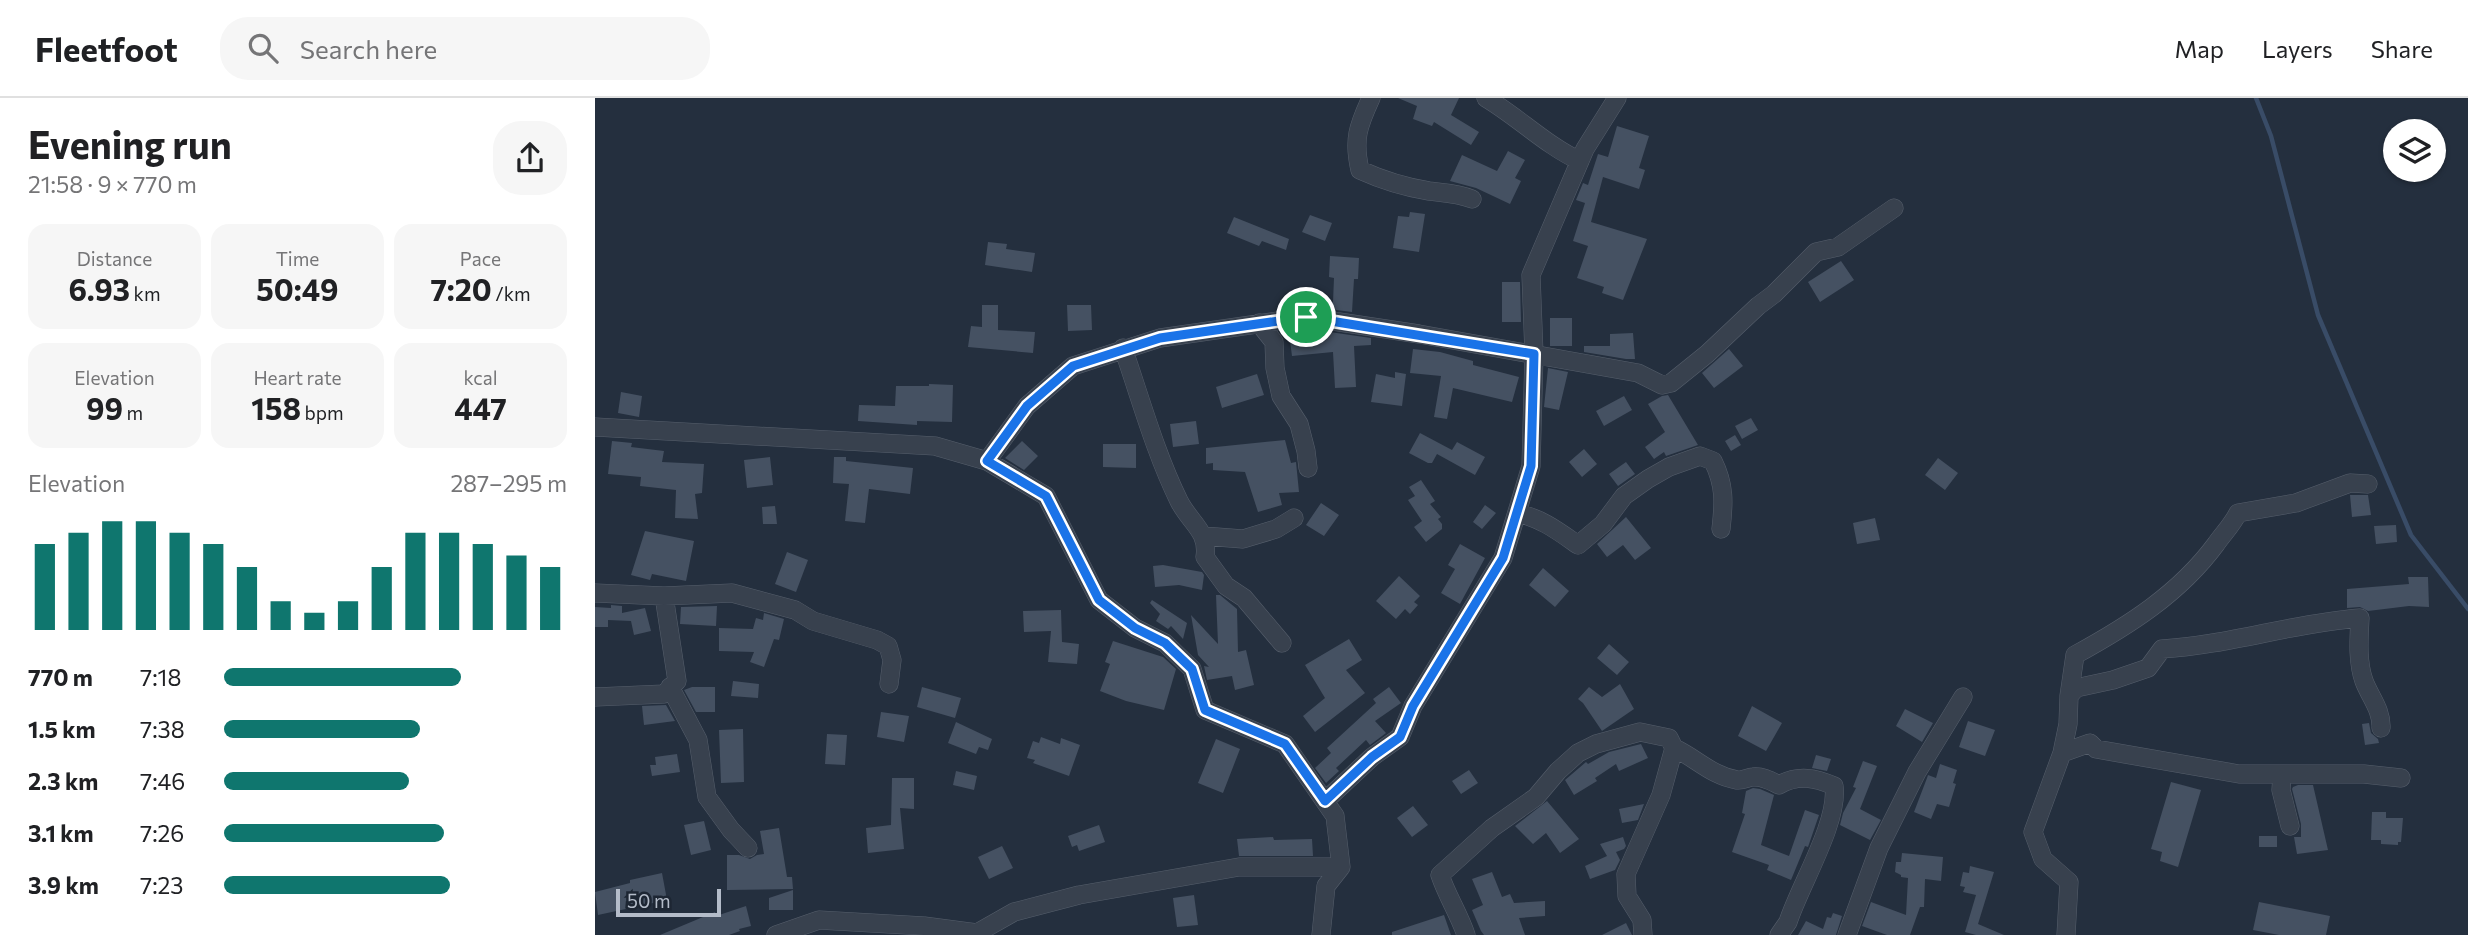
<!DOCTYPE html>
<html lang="en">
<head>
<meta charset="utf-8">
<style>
  :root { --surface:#fff; --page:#f6f6f6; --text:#202124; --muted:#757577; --line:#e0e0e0; --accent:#0f766e }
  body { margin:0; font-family:Commissioner,sans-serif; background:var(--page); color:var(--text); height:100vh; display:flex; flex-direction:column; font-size:26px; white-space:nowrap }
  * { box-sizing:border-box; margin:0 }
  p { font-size:23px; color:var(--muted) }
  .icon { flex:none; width:38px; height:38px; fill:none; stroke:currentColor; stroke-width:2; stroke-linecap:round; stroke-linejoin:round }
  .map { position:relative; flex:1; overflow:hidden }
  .side { display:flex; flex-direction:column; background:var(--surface); width:595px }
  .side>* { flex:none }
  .tools { position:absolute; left:1788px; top:21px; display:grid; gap:14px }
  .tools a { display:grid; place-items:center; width:63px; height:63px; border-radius:50%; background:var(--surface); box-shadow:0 2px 5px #0004; font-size:35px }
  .scale { position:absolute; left:21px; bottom:18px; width:105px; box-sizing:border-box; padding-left:7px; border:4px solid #b4bcc9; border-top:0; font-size:19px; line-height:24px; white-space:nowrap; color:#b4bcc9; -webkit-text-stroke:5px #1d2633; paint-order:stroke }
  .pin { position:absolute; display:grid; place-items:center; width:60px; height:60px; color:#fff; margin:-30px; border:4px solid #fff; border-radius:50%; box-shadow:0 2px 7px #0007 }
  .round { display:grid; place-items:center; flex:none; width:74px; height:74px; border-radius:28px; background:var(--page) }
  .summary { display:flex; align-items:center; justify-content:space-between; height:119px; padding:0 28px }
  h1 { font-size:38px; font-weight:700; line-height:52px }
  .metrics { display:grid; grid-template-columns:repeat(3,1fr); gap:10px; height:119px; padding:7px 28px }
  .metrics div { display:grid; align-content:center; border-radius:18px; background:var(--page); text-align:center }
  .metrics b { font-size:30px; font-weight:700 }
  .metrics small { font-size:19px; font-weight:400 }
  .metrics p { font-size:19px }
  .chart { height:196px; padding:14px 28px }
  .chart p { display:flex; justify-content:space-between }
  .chart svg { width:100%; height:126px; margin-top:7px; stroke:var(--accent); stroke-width:6 }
  ul { padding:0 28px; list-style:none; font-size:23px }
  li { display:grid; grid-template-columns:112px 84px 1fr; align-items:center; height:52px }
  li i { height:18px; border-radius:9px; background:var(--accent) }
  header { display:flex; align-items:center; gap:42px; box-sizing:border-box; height:98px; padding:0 35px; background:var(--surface); border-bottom:2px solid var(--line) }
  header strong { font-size:33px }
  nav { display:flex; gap:38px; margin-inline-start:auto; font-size:24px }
  .search { width:490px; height:63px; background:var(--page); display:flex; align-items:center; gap:18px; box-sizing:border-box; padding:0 24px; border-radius:28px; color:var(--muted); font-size:26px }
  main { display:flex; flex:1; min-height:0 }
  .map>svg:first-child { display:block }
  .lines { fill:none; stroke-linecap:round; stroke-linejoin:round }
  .stream { stroke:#394c67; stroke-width:4.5 }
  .building { fill:#455162 }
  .minor-casing { stroke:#565f6c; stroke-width:19 }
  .minor { stroke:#38414e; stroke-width:18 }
  .route-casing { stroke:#fff; stroke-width:14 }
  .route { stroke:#1a73e8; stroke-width:9 }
</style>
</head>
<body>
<header>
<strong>Fleetfoot</strong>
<div class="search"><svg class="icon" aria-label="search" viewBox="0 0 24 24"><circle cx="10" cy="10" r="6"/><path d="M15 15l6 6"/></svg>Search here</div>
<nav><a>Map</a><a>Layers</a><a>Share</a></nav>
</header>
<main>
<section class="side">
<div class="summary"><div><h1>Evening run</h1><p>21:58 · 9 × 770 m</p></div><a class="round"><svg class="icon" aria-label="share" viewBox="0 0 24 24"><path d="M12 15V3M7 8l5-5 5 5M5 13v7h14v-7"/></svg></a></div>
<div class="metrics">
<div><p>Distance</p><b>6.93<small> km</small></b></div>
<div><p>Time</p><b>50:49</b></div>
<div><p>Pace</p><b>7:20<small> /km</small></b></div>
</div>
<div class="metrics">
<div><p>Elevation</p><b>99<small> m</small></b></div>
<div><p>Heart rate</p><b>158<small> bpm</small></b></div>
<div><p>kcal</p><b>447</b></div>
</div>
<div class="chart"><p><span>Elevation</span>287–295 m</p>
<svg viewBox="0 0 160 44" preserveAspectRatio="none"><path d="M5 44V14M15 44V10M25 44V6M35 44V6M45 44V10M55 44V14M65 44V22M75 44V34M85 44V38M95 44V34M105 44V22M115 44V10M125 44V10M135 44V14M145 44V18M155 44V22"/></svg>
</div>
<ul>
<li><b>770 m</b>7:18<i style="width:69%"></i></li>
<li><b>1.5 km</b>7:38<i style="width:57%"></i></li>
<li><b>2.3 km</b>7:46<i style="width:54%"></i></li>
<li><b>3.1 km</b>7:26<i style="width:64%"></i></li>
<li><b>3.9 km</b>7:23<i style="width:66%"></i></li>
</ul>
</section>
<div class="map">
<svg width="1873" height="837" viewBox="0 0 1873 837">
  <rect width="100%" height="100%" fill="#242f3e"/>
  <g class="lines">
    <!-- stream -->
    <path class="stream" d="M 1661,0 L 1676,38 L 1723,217 L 1816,437 L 1873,511"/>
  </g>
  <!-- building -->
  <path class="building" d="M 803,0 L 864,0 L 856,17 L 884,34 L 876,47 L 839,24 L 837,28 L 818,21 L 822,8 Z
    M 1022,28 L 1054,38 L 1044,70 L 1050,72 L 1044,91 L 1008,79 L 996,124 L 1052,141 L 1028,202 L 1007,195 L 1009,189 L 982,180 L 993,148 L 978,143 L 990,105 L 981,102 L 988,85 L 993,87 L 1003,56 L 1013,59 Z
    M 913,53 L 930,62 L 920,80 L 926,83 L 915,106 L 881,90 L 855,83 L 867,57 L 902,73 Z
    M 815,114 L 830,116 L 824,154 L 798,150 L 803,118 L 814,119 Z
    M 715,117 L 737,125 L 730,143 L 707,134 Z
    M 639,119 L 694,141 L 691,152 L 667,143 L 664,148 L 632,135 Z
    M 393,144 L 412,146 L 411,151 L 440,155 L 437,174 L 390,167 Z
    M 735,158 L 764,160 L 763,181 L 759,181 L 757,214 L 726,210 L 726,204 L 738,204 L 739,180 L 734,179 Z
    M 1246,163 L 1259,182 L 1225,204 L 1213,184 Z
    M 907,184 L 925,184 L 926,224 L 907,224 Z
    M 387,207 L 403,207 L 403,232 L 440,234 L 438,255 L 373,249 L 376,228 L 387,229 Z
    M 472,207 L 496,207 L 497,232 L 473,233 Z
    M 955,220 L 977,220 L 977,248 L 955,248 Z
    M 721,232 L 776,240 L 776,247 L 759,248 L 761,289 L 740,290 L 738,254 L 697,258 L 694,235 Z
    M 1038,235 L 1040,261 L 1031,261 L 989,254 L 989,248 L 1015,248 L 1015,236 Z
    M 818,251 L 845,254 L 878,263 L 878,267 L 924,279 L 917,304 L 858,290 L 852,321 L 839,319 L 846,278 L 815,275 Z
    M 1134,251 L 1148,268 L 1119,290 L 1107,275 Z
    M 953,270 L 973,274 L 964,312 L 949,309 Z
    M 800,274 L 811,276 L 807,308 L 776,304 L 781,276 L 800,280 Z
    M 662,276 L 669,297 L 627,310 L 621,289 Z
    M 334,286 L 358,287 L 357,324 L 322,323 L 322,327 L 263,323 L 264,307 L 300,308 L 301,288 L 334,288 Z
    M 26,294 L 47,298 L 44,319 L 23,315 Z
    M 1073,297 L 1103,347 L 1071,358 L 1069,354 L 1059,361 L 1050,349 L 1070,334 L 1053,306 L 1067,298 Z
    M 1029,298 L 1037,312 L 1009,328 L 1001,313 Z
    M 1156,320 L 1163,332 L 1147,341 L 1140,328 Z
    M 601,323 L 604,346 L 578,349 L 575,326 Z
    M 825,335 L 857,352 L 862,344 L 890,359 L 880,377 L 842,356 L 837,365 L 833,365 L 814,355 Z
    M 1140,337 L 1146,347 L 1136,353 L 1130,343 Z
    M 690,342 L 696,365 L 701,364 L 704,394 L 684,395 L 687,407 L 663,414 L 650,374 L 618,372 L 618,365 L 611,366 L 611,350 Z
    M 17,343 L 37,345 L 36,349 L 69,353 L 67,364 L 109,366 L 107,395 L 100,396 L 103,421 L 80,420 L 81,392 L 45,388 L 46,379 L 13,376 Z
    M 427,343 L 443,358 L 429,372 L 410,360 Z
    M 508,346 L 541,346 L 541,370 L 508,369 Z
    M 989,351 L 1002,366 L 987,379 L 974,364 Z
    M 175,359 L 178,387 L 152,390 L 149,362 Z
    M 239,359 L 251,359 L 251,363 L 318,370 L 315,396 L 274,391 L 270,425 L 250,423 L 254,386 L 238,385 Z
    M 1343,360 L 1363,375 L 1350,392 L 1330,377 Z
    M 1031,364 L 1040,376 L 1023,388 L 1014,376 Z
    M 826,382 L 840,403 L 835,406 L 846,419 L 843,421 L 847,426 L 847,431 L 831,444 L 819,429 L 827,423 L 813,402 L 820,398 L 814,389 Z
    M 1755,397 L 1773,397 L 1776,417 L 1757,419 Z
    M 726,405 L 744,417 L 729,438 L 711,427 Z
    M 890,407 L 901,415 L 887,431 L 878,424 Z
    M 180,408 L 182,426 L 168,426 L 167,409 Z
    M 1031,419 L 1056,450 L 1040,462 L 1028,447 L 1012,459 L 1002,446 Z
    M 1280,420 L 1285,442 L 1262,446 L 1258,425 Z
    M 1801,427 L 1802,444 L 1781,446 L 1779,428 Z
    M 50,433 L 99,443 L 91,483 L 57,476 L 55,482 L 36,477 Z
    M 865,446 L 890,460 L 865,506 L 846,495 L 860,471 L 853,467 Z
    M 192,454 L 213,462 L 201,494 L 180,486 Z
    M 568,467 L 607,474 L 609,477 L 607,492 L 584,487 L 560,489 L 558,468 Z
    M 948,470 L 974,493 L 960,509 L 934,487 Z
    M 804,478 L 825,498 L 819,504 L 823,507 L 815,516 L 810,511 L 801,521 L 781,503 Z
    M 1813,479 L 1833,479 L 1834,509 L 1814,508 L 1773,513 L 1765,509 L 1752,510 L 1752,491 L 1814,486 Z
    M 621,497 L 625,497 L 642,511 L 643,554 L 651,552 L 659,587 L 640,592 L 637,578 L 612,582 L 609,568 L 614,569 L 603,557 L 596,517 L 623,546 Z
    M 557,502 L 592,525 L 588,541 L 576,528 L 573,531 L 561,523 L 565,516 L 555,505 Z
    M 16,507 L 27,508 L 27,515 L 50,510 L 56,533 L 39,537 L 36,523 L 13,522 L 13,529 L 0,529 L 0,509 L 16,510 Z
    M 122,508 L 121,528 L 85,526 L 86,509 Z
    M 466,512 L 467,544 L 484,546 L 482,566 L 453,564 L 456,533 L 429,534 L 428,513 Z
    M 169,515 L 189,521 L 184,542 L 179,541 L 169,569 L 155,564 L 159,554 L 124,553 L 124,530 L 158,531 L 161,520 L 168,522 Z
    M 754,541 L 767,562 L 751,572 L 770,595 L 720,634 L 708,618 L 730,600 L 710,567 Z
    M 518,543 L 568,559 L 581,571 L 569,612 L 531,603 L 505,593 L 515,566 L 510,564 Z
    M 1014,546 L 1034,564 L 1022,577 L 1002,560 Z
    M 138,583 L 164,586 L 163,600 L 136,598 Z
    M 1025,586 L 1039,611 L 1007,633 L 988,605 L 983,601 L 994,589 L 1007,599 Z
    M 97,589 L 120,589 L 120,614 L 101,614 L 89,592 Z
    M 327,589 L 366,600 L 360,620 L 322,609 Z
    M 794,589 L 806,605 L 780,623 L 791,635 L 775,647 L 771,642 L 741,670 L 744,673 L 731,685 L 720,670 L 736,655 L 732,650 L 781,605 L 778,601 Z
    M 71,607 L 80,623 L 49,627 L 47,608 Z
    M 1157,608 L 1187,625 L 1171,653 L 1143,638 Z
    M 1310,611 L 1338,625 L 1327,644 L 1301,628 Z
    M 286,614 L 314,618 L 309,644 L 282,639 Z
    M 1373,623 L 1400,632 L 1390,658 L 1364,649 Z
    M 361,624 L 397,641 L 393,652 L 384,649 L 381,656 L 353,645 Z
    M 1774,625 L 1776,635 L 1783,641 L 1784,645 L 1770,647 L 1767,626 Z
    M 148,631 L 149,684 L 126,685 L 124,632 Z
    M 232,636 L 252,637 L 250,667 L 230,666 Z
    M 446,639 L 465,646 L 466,640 L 485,647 L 474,678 L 438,665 L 440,662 L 432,660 L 438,643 L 444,645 Z
    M 621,641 L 645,651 L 628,695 L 603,685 Z
    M 1046,646 L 1053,660 L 1024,673 L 1021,666 L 1000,680 L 1002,683 L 979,697 L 970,682 L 991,664 L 993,666 L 1014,654 Z
    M 82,656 L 85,674 L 57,678 L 55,667 L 61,667 L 60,659 Z
    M 1221,657 L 1236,661 L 1232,673 L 1217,670 Z
    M 1268,663 L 1282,668 L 1265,711 L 1286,722 L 1275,742 L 1245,727 L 1248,715 L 1261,690 L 1258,689 Z
    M 1345,666 L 1362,672 L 1358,685 L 1361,686 L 1354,709 L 1342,706 L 1336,721 L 1319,714 L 1332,680 L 1333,677 L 1341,680 Z
    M 874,672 L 883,685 L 866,696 L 857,683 Z
    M 361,673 L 382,678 L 379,692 L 358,687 Z
    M 297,680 L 319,680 L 319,711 L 305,710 L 309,751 L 273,755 L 271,730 L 296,727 Z
    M 1576,684 L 1606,692 L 1583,769 L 1565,763 L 1567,754 L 1556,751 Z
    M 1703,687 L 1718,687 L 1733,752 L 1702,756 L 1699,739 L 1706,739 L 1706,726 L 1697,691 L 1698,689 Z
    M 1158,690 L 1165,691 L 1179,697 L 1166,747 L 1194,758 L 1210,712 L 1224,717 L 1213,749 L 1210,748 L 1196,782 L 1172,772 L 1174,767 L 1137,754 L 1150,716 L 1147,715 L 1151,693 Z
    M 952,703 L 984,741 L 965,755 L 951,735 L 938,746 L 920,728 Z
    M 1049,706 L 1043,722 L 1027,725 L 1024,711 Z
    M 818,708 L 833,727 L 817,739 L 802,720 Z
    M 1777,714 L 1791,714 L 1791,720 L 1808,720 L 1806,744 L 1803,744 L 1803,747 L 1786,746 L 1786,742 L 1776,742 Z
    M 109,723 L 116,752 L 96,757 L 89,727 Z
    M 504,727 L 510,744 L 484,753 L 482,747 L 477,749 L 473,738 Z
    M 184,730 L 192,779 L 197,779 L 198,791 L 132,792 L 132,757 L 144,757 L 155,761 L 162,757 L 169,756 L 165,733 Z
    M 1664,738 L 1682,738 L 1682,749 L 1664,749 Z
    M 678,739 L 679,742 L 717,741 L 718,758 L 644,758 L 642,741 Z
    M 1028,739 L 1031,748 L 1029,751 L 1021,754 L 1025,762 L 1020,772 L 995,781 L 990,768 L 1012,758 L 1005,746 Z
    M 407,748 L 418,770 L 394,781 L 383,759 Z
    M 1307,755 L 1348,759 L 1346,783 L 1330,781 L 1329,809 L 1325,809 L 1315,837 L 1292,837 L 1267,828 L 1276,804 L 1311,817 L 1313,780 L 1306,779 L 1306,777 L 1300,774 L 1301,764 L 1306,764 Z
    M 1375,768 L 1399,774 L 1383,826 L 1409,837 L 1381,837 L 1370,834 L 1381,797 L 1368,794 L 1370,789 L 1365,788 L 1368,774 L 1374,775 Z
    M 897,774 L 907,799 L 915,796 L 919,805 L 950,803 L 950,818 L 924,820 L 930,837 L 889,837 L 886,833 L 877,812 L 888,807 L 877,781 Z
    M 67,775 L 72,802 L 3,817 L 0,794 L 35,785 L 35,782 Z
    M 198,792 L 198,812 L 174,812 L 174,800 Z
    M 599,797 L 603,827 L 582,829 L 578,800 Z
    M 1664,804 L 1735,818 L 1731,837 L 1684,837 L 1658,832 Z
    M 151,808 L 156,828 L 144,831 L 145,833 L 134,837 L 65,837 L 120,814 L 121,818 Z
    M 1238,815 L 1247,818 L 1241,837 L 1203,837 L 1211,823 L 1228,831 L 1232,819 L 1236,820 Z
    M 849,817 L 856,837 L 797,837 L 797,834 Z
    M 1031,825 L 1037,837 L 1007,837 Z"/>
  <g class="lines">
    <!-- minor casing -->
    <g class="minor-casing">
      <path id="minor" d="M 776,0 C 763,28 758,42 765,72 C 787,82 809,89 834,93 C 849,95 862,95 877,101
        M 891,0 C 923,19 952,48 985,63
        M 664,225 L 679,244 L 680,270 L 686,298 L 704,326 L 711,353 L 713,370
        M 528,250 C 546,302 560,354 584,403 C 595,425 614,433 610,459 L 631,488 L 649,500 L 687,545
        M 0,329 L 340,348 L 392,363 L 451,398 L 504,502 L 540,530 L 570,545 L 597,571 L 610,612 L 690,646 L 740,718 L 746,769 L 731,788 L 726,837
        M 392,363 L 432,308 L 478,268 L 565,240 L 711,219 L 824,236 L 1043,275 L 1067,287 L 1076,285 L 1112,256 L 1163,208 L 1179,196 L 1221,154 L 1243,149 L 1299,110
        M 922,415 C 946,420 963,433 983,447 L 1008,426 L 1029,398 L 1053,381 L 1074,369 L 1105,358 L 1118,363 C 1130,387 1129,405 1126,431
        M 609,438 L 648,441 L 681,431 L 699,420
        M 0,495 L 69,498 L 137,495 L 200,512 L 218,523 L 282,542 L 293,548 L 297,562 L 294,586
        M 75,589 L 103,642 L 112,699 L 136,732 L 153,750
        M 1474,598 L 1480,557 C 1533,528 1584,496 1621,446 C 1628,436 1637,427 1643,415 L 1701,405 L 1755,385 L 1773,386
        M 0,599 L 69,596 L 82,583 L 69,498
        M 1079,650 C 1101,660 1117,678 1142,682 C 1148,683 1153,679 1158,679 C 1168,678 1176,683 1184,687 C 1203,676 1221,680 1239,688 C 1244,724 1205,787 1193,824 L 1184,837
        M 1467,655 L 1473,626 L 1474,598 L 1481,590 L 1518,582 L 1553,570 L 1567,551 C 1634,547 1698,525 1765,520 C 1764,540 1762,563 1769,583 C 1775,599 1787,612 1786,630
        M 1687,676 L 1686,692 L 1695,728
        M 730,703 L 777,659 L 805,639 L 818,608 L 908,460 L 936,368 L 939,256 L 936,177 L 990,51 L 1022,0
        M 181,837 L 224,822 L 329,828 L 382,835 L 419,814 L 484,797 L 644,769 L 746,769
        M 871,837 C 864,816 852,798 845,777 L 897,730 L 941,699 L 963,673 L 983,655 L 1001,646 L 1045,634 L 1074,640 L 1079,650 L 1066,697 L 1031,776 L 1032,798 L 1047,822 L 1048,837
        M 1252,837 L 1284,750 L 1322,674 L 1368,599
        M 1471,837 L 1474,784 L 1448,761 L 1438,734 L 1467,655 L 1495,645 L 1501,651 L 1644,676 L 1769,676 L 1806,680"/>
    </g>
    <!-- minor -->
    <use href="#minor" class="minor"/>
  </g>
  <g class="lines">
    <!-- route casing -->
    <g class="route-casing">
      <path id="route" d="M 711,219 L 939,256 L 936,368 L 908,460 L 818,608 L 805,639 L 777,659 L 730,703 L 690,646 L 610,612 L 597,571 L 570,545 L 540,530 L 504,502 L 451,398 L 392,363 L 432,308 L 478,268 L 565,240 Z"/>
    </g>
    <!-- route -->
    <use href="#route" class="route"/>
  </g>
</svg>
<div class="tools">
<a><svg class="icon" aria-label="layers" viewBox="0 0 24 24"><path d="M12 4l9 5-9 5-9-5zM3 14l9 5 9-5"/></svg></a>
</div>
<div class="scale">50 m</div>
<div class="pin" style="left:711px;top:219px;background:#1e9e55"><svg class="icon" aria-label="arrive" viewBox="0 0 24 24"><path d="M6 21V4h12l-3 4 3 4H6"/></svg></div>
</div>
</main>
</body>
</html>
